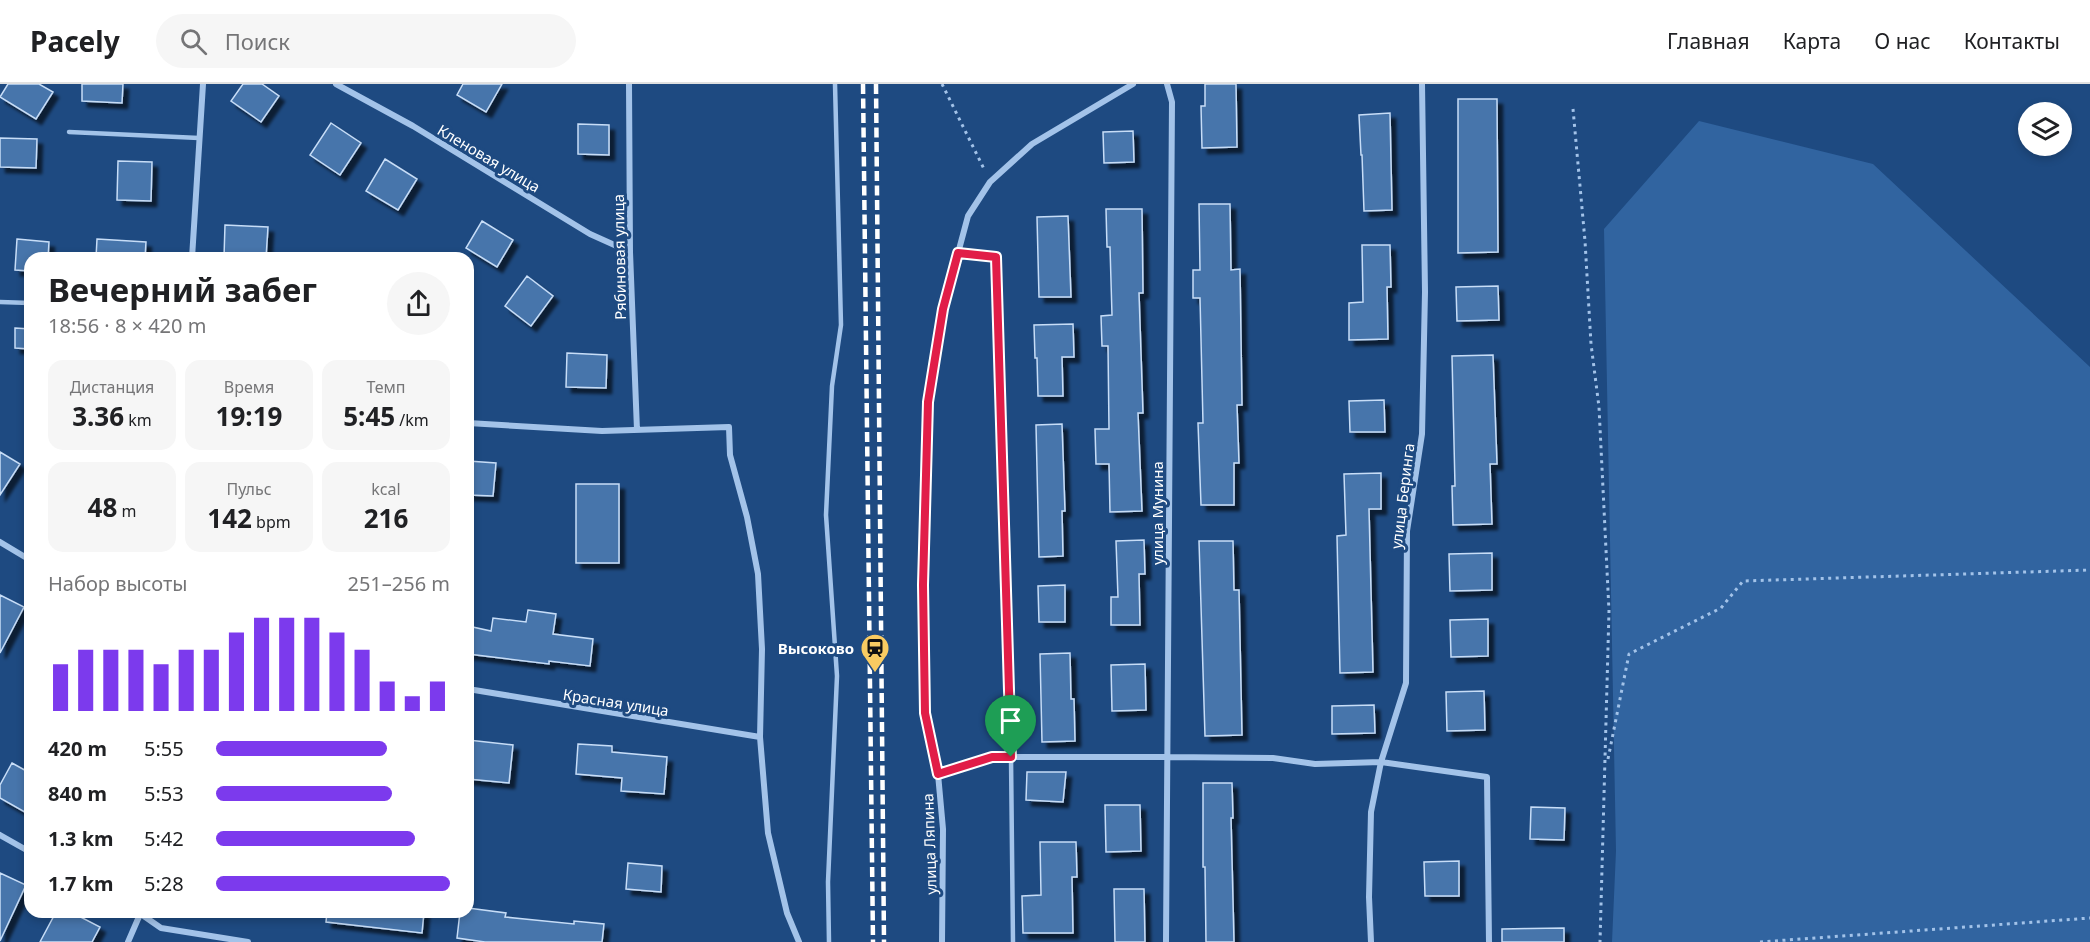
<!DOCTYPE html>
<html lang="ru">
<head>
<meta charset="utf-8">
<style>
  :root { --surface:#fff; --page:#f6f6f6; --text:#202124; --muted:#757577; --line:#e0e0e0; --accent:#7c3aed }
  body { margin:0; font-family:"Noto Sans",sans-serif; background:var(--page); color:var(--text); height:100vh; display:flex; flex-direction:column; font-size:22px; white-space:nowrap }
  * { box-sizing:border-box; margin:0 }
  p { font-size:20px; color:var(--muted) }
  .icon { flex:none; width:33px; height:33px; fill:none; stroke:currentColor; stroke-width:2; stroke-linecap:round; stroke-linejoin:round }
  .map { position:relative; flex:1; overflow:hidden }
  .details { position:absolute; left:24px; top:168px; width:450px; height:666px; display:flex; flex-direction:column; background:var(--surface); border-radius:18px; box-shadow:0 3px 9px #0003 }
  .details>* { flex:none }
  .fabs { position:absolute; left:2018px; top:18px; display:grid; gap:12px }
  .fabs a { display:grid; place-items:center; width:54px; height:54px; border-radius:50%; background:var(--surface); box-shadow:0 3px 9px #0003; font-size:30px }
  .pin { position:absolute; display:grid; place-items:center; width:51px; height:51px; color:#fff; margin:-62px -26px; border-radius:50% 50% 50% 0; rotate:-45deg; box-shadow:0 0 6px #0007 }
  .pin .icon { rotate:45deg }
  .round { display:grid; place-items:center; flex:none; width:63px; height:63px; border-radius:32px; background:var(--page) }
  .overview { display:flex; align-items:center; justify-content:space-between; height:102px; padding:0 24px }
  h1 { font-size:33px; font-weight:700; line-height:45px }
  .figures { display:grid; grid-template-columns:repeat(3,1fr); gap:9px; height:102px; padding:6px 24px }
  .figures div { display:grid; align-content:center; border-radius:15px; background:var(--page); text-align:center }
  .figures b { font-size:26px; font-weight:700 }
  .figures small { font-size:16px; font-weight:400 }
  .figures p { font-size:16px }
  .chart { height:168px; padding:12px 24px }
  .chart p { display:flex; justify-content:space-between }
  .chart svg { width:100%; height:108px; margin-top:6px; stroke:var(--accent); stroke-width:6 }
  ul { padding:0 24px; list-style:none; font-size:20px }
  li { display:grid; grid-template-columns:96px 72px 1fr; align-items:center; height:45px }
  li i { height:15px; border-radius:8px; background:var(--accent) }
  header { display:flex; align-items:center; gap:36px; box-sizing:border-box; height:84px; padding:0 30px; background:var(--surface); border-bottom:2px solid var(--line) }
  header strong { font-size:28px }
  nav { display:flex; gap:33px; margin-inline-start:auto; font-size:21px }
  .search { width:420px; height:54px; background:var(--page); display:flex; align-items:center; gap:15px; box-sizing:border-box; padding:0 21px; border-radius:33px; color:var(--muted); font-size:22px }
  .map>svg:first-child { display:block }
  .green { fill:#3164a0 }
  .building { fill:#4674ab; stroke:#c7ddf7; stroke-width:1.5; filter:url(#shadow) }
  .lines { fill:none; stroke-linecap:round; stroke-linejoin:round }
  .path { stroke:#a3c3e9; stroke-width:3; stroke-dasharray:3 4.5; stroke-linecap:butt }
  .lane { stroke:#a3c3e9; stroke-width:4.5 }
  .street { stroke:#a3c3e9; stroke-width:6 }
  .rail { stroke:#fff; stroke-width:4.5; stroke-dasharray:10 4.5; stroke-linecap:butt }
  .route-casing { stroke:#fff; stroke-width:12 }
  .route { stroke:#e11d48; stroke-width:8 }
  .labels { text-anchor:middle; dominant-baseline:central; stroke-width:6; stroke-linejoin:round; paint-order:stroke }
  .street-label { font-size:15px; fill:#fff; stroke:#1e4a81 }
  .poi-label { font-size:15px; font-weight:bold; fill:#fff; stroke:#1e4a81; text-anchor:end }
</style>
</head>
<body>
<header>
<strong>Pacely</strong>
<div class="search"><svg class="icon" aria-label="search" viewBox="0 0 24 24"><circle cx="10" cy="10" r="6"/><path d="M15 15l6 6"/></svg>Поиск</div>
<nav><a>Главная</a><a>Карта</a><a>О нас</a><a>Контакты</a></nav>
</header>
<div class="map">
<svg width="2090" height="858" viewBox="0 0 2090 858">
  <defs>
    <filter id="shadow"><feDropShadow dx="5.5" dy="5.5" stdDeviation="1.5" flood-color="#0009"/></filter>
  </defs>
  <rect width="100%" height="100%" fill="#1e4a81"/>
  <!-- green -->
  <path class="green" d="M 1699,37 L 1873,80 L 2090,283 L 2090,858 L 1612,858 L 1616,767 L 1604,145 Z"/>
  <!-- building -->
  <path class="building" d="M 8,0 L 39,0 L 53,8 L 36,35 L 0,13 Z
    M 82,0 L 123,0 L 122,19 L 82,17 Z
    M 243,0 L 262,0 L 279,12 L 261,38 L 231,17 Z
    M 463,0 L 502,0 L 486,28 L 457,11 Z
    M 1205,0 L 1236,0 L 1237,63 L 1202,64 L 1201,22 L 1205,22 Z
    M 1458,15 L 1497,15 L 1498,168 L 1458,169 Z
    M 1390,29 L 1392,126 L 1364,127 L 1362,71 L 1361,71 L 1359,31 Z
    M 331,39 L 361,59 L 340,91 L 310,71 Z
    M 578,40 L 609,41 L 609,71 L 578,70 Z
    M 1133,47 L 1134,78 L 1104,79 L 1103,48 Z
    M 0,54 L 37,55 L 36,84 L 0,83 Z
    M 385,75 L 417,95 L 398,126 L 366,107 Z
    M 118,77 L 152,78 L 151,117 L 117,116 Z
    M 1199,120 L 1230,120 L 1231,186 L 1240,185 L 1242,321 L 1237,321 L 1239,379 L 1234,379 L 1234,421 L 1201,421 L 1198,339 L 1203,339 L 1200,214 L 1193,214 L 1193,186 L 1200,186 Z
    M 1106,125 L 1142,125 L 1143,209 L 1139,209 L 1143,329 L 1138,329 L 1142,427 L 1110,428 L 1109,380 L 1096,380 L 1095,345 L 1109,345 L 1108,262 L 1102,262 L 1101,232 L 1112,231 L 1110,163 L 1107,163 Z
    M 1068,132 L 1071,213 L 1039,213 L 1037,133 Z
    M 482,137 L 513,156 L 497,183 L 466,164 Z
    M 225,141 L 268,143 L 266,174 L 224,173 Z
    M 17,155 L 49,158 L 48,174 L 30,174 L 30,187 L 15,186 Z
    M 97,155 L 146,158 L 145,174 L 96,174 Z
    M 1362,161 L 1390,161 L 1391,203 L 1387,203 L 1388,255 L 1349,256 L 1349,219 L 1363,218 Z
    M 527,192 L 553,212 L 531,242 L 505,222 Z
    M 1498,202 L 1499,236 L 1457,237 L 1456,203 Z
    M 1073,240 L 1074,273 L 1062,273 L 1063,312 L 1038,312 L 1037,274 L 1035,274 L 1034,241 Z
    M 15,244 L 30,245 L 30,265 L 15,264 Z
    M 567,269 L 607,271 L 606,304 L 566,303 Z
    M 1493,271 L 1497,380 L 1490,380 L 1492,440 L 1453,441 L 1452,402 L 1455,402 L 1452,272 Z
    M 1384,316 L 1385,348 L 1350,348 L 1349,317 Z
    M 1062,340 L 1065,427 L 1062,427 L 1063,472 L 1039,473 L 1036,341 Z
    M 0,368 L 20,380 L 0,411 Z
    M 468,377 L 496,379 L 493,412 L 468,411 Z
    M 1381,389 L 1381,425 L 1369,425 L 1373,588 L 1340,589 L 1337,452 L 1346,451 L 1344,390 Z
    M 576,400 L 619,400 L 619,479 L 576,479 Z
    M 1144,456 L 1145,490 L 1139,490 L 1140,541 L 1111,541 L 1111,513 L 1118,513 L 1116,457 Z
    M 1199,457 L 1233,457 L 1234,506 L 1239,506 L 1242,651 L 1205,652 Z
    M 1492,469 L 1492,506 L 1450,507 L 1449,470 Z
    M 1065,501 L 1065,538 L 1039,538 L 1038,502 Z
    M 0,511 L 24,523 L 0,569 Z
    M 528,526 L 556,530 L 553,550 L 593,555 L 590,582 L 549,577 L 549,580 L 468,570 L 468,542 L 491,547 L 493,534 L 526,538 Z
    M 1488,535 L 1488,572 L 1451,573 L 1450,536 Z
    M 1070,569 L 1071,615 L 1074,615 L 1075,657 L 1042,658 L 1040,570 Z
    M 1145,580 L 1146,626 L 1112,627 L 1111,581 Z
    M 1484,607 L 1485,646 L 1447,647 L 1446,608 Z
    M 1374,621 L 1375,649 L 1332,650 L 1332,622 Z
    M 468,656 L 513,661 L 509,699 L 468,695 Z
    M 578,660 L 612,662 L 612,668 L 667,673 L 664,710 L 621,707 L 622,694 L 576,690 Z
    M 12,679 L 30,689 L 30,731 L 0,714 L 0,701 Z
    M 1027,688 L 1066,688 L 1063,718 L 1026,716 Z
    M 1203,699 L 1232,699 L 1233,734 L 1231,734 L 1234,858 L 1206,858 L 1205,783 L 1203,783 Z
    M 1105,721 L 1140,721 L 1141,767 L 1106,768 Z
    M 1531,723 L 1565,724 L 1564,756 L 1530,755 Z
    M 1040,758 L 1076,758 L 1077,793 L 1072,793 L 1073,849 L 1023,849 L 1022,812 L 1041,811 Z
    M 1459,777 L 1459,812 L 1425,812 L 1424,778 Z
    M 628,779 L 662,782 L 661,808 L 626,805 Z
    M 0,789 L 26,801 L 0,857 Z
    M 1114,805 L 1144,805 L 1145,858 L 1115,858 Z
    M 468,824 L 506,829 L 505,833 L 574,840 L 574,837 L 604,840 L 602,858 L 485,858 L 457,854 L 460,828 L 468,828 Z
    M 56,828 L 71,828 L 100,843 L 92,858 L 40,858 Z
    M 327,828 L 424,828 L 422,849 L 326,838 Z
    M 1564,844 L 1564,858 L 1502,858 L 1502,845 Z"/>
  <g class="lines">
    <!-- path -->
    <path class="path" d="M 942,0 L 985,87
      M 1573,25 L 1585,157 L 1591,260 L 1599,323 L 1609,527 L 1600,858
      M 1608,675 L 1629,570 L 1721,524 L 1743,497 L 2090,486
      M 1760,858 L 2090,834"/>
    <!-- lane -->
    <path class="lane" d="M 69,48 L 199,54
      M 958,169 L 996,173 L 1011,673 L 1013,858
      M 0,218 L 30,219
      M 829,858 L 828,798 L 837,592 L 826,431 L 832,302 L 841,241 L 835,0"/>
    <!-- street -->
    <path class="street" d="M 336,0 L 413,42 L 590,150 L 630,168
      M 629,0 L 630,168 L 637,346
      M 192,174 L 203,0
      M 468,339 L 602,347 L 729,343 L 730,371 L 747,433 L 758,490 L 762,565 L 760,653 L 768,749 L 787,829 L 799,858
      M 0,458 L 30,476
      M 468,605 L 760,653
      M 938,690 L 992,673 L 1168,673 L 1273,674 L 1315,680 L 1381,678 L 1487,693 L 1489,858
      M 0,751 L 30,768
      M 138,828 L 161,844 L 248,858
      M 128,858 L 141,828
      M 942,858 L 943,745 L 938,690 L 925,629 L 923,501 L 928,318 L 943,225 L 968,132 L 990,98 L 1032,60 L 1133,0
      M 1166,858 L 1172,18 L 1167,0
      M 1371,858 L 1369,813 L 1371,728 L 1381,678 L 1406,599 L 1407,447 L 1422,350 L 1425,208 L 1422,0"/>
    <!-- rail -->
    <path class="rail" d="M 863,0 L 873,858
      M 876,0 L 884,858"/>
  </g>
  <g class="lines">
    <!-- route casing -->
    <g class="route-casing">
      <path id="route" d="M 958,169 L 996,173 L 1011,673 L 992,673 L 938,690 L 925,629 L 923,501 L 928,318 L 943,225 Z"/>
    </g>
    <!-- route -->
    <use href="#route" class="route"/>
  </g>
  <!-- icons -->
  <defs>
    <g id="station-pin" transform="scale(1.5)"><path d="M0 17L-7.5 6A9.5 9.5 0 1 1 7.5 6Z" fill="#f8cb62" stroke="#1e4a81"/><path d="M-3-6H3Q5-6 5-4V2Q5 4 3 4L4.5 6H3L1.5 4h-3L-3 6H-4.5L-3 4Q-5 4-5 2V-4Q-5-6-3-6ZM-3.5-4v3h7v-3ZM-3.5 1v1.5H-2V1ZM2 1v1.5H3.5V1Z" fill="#111"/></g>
  </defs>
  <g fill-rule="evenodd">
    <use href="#station-pin" x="875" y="564"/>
  </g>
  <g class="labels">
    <!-- street labels -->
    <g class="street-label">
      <text transform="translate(489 74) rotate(31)">Кленовая улица</text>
      <text transform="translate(619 173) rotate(-91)">Рябиновая улица</text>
      <text transform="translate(1402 412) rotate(-83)">улица Беринга</text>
      <text transform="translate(1157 429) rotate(-90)">улица Мунина</text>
      <text transform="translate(616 618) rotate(9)">Красная улица</text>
      <text transform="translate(929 760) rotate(-92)">улица Ляпина</text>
    </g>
    <!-- poi labels -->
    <g class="poi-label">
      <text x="854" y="564">Высоково</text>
    </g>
  </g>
</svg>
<div class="fabs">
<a><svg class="icon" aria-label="layers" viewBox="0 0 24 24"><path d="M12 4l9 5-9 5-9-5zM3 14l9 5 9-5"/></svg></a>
</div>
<div class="pin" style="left:1011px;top:673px;background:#1e9e55"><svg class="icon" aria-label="arrive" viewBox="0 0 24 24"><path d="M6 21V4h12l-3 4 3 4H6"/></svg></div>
<section class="details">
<div class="overview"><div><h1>Вечерний забег</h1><p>18:56 · 8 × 420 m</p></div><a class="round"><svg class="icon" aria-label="share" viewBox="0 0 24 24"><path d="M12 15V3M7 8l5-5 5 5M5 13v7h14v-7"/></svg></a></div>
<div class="figures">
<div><p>Дистанция</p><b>3.36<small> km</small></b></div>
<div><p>Время</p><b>19:19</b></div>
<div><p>Темп</p><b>5:45<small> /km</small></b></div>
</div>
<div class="figures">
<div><b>48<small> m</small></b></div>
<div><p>Пульс</p><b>142<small> bpm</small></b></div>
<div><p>kcal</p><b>216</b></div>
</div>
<div class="chart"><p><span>Набор высоты</span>251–256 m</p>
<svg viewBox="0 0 160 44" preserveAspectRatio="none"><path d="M5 44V25M15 44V19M25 44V19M35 44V19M45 44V25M55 44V19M65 44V19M75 44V12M85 44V6M95 44V6M105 44V6M115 44V12M125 44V19M135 44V32M145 44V38M155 44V32"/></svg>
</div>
<ul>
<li><b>420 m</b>5:55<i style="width:73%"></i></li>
<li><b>840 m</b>5:53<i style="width:75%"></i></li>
<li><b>1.3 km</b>5:42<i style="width:85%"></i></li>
<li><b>1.7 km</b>5:28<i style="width:100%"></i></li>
</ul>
</section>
</div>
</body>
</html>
